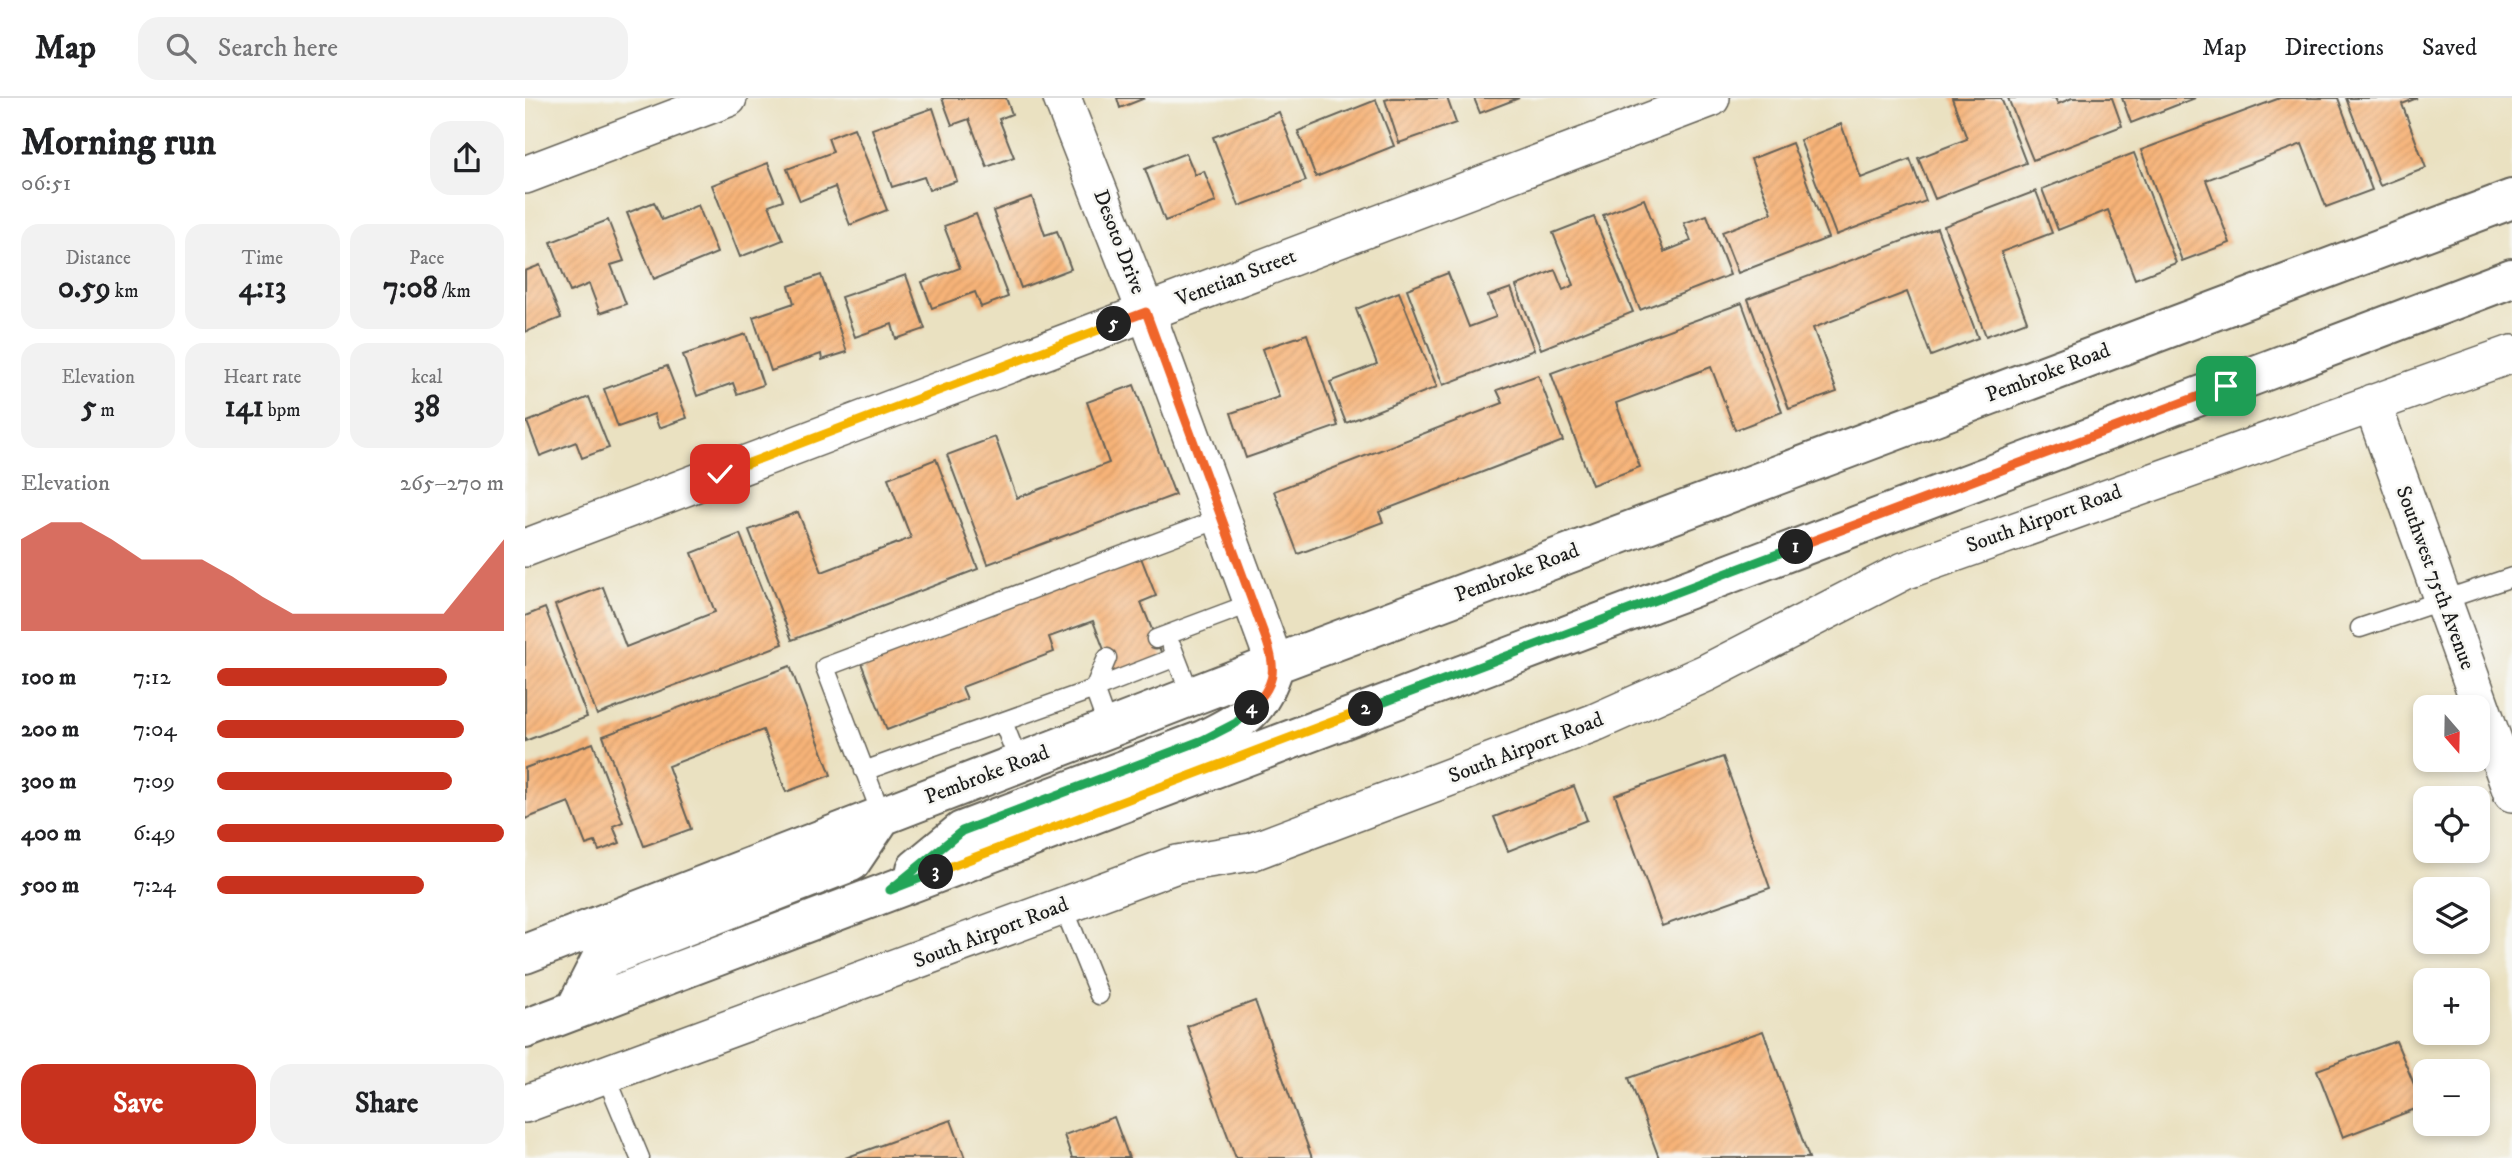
<!DOCTYPE html>
<html lang="en">
<head>
<meta charset="utf-8">
<style>
  :root { --surface:#fff; --page:#f2f2f2; --text:#202124; --muted:#757577; --line:#e0e0e0; --accent:#c8321e }
  body { margin:0; font-family:"IM FELL DW Pica",serif; background:var(--page); color:var(--text); height:100vh; display:flex; flex-direction:column; font-size:26px; white-space:nowrap }
  * { box-sizing:border-box; margin:0 }
  p { font-size:23px; color:var(--muted) }
  .icon { flex:none; width:38px; height:38px; fill:none; stroke:currentColor; stroke-width:2; stroke-linecap:round; stroke-linejoin:round }
  .map { position:relative; flex:1; overflow:hidden }
  .sheet { display:flex; flex-direction:column; background:var(--surface); width:525px }
  .sheet>* { flex:none }
  .needle { width:46px; rotate:160deg }
  .buttons { position:absolute; left:1888px; top:597px; display:grid; gap:14px }
  .buttons a { display:grid; place-items:center; width:77px; height:77px; border-radius:14px; background:var(--surface); box-shadow:0 4px 10px #0003; font-size:35px }
  .pin { position:absolute; display:grid; place-items:center; width:60px; height:60px; color:#fff; margin:-30px; border-radius:14px; box-shadow:0 4px 10px #0006 }
  .km { position:absolute; width:35px; height:35px; margin:-18px; border-radius:50%; background:#222; color:#fff; font-size:19px; line-height:35px; text-align:center }
  .round { display:grid; place-items:center; flex:none; width:74px; height:74px; border-radius:21px; background:var(--page) }
  .summary { display:flex; align-items:center; justify-content:space-between; height:119px; padding:0 21px }
  h1 { font-size:38px; font-weight:800; line-height:52px }
  .metrics { display:grid; grid-template-columns:repeat(3,1fr); gap:10px; height:119px; padding:7px 21px }
  .metrics div { display:grid; align-content:center; border-radius:18px; background:var(--page); text-align:center }
  .metrics b { font-size:30px; font-weight:800 }
  .metrics small { font-size:19px; font-weight:400 }
  .metrics p { font-size:19px }
  .chart { height:196px; padding:14px 21px }
  .chart p { display:flex; justify-content:space-between }
  .chart svg { width:100%; height:126px; margin-top:7px; fill:var(--accent); opacity:.7 }
  .action { display:flex; gap:14px; margin-top:auto; padding:14px 21px }
  .action a { flex:1; height:80px; border-radius:21px; background:var(--accent); color:#fff; font-size:28px; font-weight:800; line-height:80px; text-align:center }
  .action a+a { background:var(--page); color:var(--text) }
  ul { padding:0 21px; list-style:none; font-size:23px }
  li { display:grid; grid-template-columns:112px 84px 1fr; align-items:center; height:52px }
  li i { height:18px; border-radius:9px; background:var(--accent) }
  header { display:flex; align-items:center; gap:42px; box-sizing:border-box; height:98px; padding:0 35px; background:var(--surface); border-bottom:2px solid var(--line) }
  header strong { font-size:33px }
  nav { display:flex; gap:38px; margin-inline-start:auto; font-size:24px }
  .search { width:490px; height:63px; background:var(--page); display:flex; align-items:center; gap:18px; box-sizing:border-box; padding:0 24px; border-radius:21px; color:var(--muted); font-size:26px }
  main { display:flex; flex:1; min-height:0 }
  .map>svg:first-child { display:block }
  .building { fill:url(#building-hatch) }
  .lines { fill:none; stroke-linecap:round; stroke-linejoin:round }
  .lane-casing { stroke:#646156; stroke-width:21 }
  .street-casing { stroke:#646156; stroke-width:40 }
  .secondary-casing { stroke:#646156; stroke-width:42 }
  .lane { stroke:#fff; stroke-width:18 }
  .street { stroke:#fff; stroke-width:37 }
  .secondary { stroke:#fff; stroke-width:38 }
  .split-1-casing { stroke:#fff; stroke-width:14 }
  .split-2-casing { stroke:#fff; stroke-width:14 }
  .split-3-casing { stroke:#fff; stroke-width:14 }
  .split-4-casing { stroke:#fff; stroke-width:14 }
  .split-5-casing { stroke:#fff; stroke-width:14 }
  .split-6-casing { stroke:#fff; stroke-width:14 }
  .split-1 { stroke:#f0652b; stroke-width:9 }
  .split-2 { stroke:#22a559; stroke-width:9 }
  .split-3 { stroke:#f5b400; stroke-width:9 }
  .split-4 { stroke:#22a559; stroke-width:9 }
  .split-5 { stroke:#f0652b; stroke-width:9 }
  .split-6 { stroke:#f5b400; stroke-width:9 }
  .labels { text-anchor:middle; dominant-baseline:central; stroke-width:5; stroke-linejoin:round; paint-order:stroke }
  .street-label { font-size:21px; fill:#1c1c1c; stroke:#f6f6f2 }
</style>
</head>
<body>
<header>
<strong>Map</strong>
<div class="search"><svg class="icon" aria-label="search" viewBox="0 0 24 24"><circle cx="10" cy="10" r="6"/><path d="M15 15l6 6"/></svg>Search here</div>
<nav><a>Map</a><a>Directions</a><a>Saved</a></nav>
</header>
<main>
<section class="sheet">
<div class="summary"><div><h1>Morning run</h1><p>06:51</p></div><a class="round"><svg class="icon" aria-label="share" viewBox="0 0 24 24"><path d="M12 15V3M7 8l5-5 5 5M5 13v7h14v-7"/></svg></a></div>
<div class="metrics">
<div><p>Distance</p><b>0.59<small> km</small></b></div>
<div><p>Time</p><b>4:13</b></div>
<div><p>Pace</p><b>7:08<small> /km</small></b></div>
</div>
<div class="metrics">
<div><p>Elevation</p><b>5<small> m</small></b></div>
<div><p>Heart rate</p><b>141<small> bpm</small></b></div>
<div><p>kcal</p><b>38</b></div>
</div>
<div class="chart"><p><span>Elevation</span>265–270 m</p>
<svg viewBox="0 0 160 44" preserveAspectRatio="none"><path d="M0 44V12L10 6L20 6L30 12L40 19L50 19L60 19L70 25L80 32L90 38L100 38L110 38L120 38L130 38L140 38L150 25L160 12V44z"/></svg>
</div>
<ul>
<li><b>100 m</b>7:12<i style="width:80%"></i></li>
<li><b>200 m</b>7:04<i style="width:86%"></i></li>
<li><b>300 m</b>7:09<i style="width:82%"></i></li>
<li><b>400 m</b>6:49<i style="width:100%"></i></li>
<li><b>500 m</b>7:24<i style="width:72%"></i></li>
</ul>
<div class="action"><a>Save</a><a>Share</a></div>
</section>
<div class="map">
<svg width="1987" height="1060" viewBox="0 0 1987 1060">
  <defs>
    <pattern id="building-hatch" width="6" height="6" patternUnits="userSpaceOnUse" patternTransform="scale(1.75)"><rect width="6" height="6" fill="#f7b378"/><path d="M-1 1l2-2M0 6l6-6M5 7l2-2" fill="none" stroke="#d39967"/></pattern>
  </defs>
  <rect width="100%" height="100%" fill="#f6f6f2"/>
  <filter id="ink" filterUnits="userSpaceOnUse"><feTurbulence type="fractalNoise" baseFrequency=".0143" numOctaves="2"/><feDisplacementMap in="SourceGraphic" scale="14" xChannelSelector="R" yChannelSelector="G"/><feConvolveMatrix kernelMatrix="1 2 1 2 8 2 1 2 1" color-interpolation-filters="sRGB"/></filter>
  <filter id="wash" filterUnits="userSpaceOnUse"><feTurbulence type="fractalNoise" baseFrequency=".00686" numOctaves="4" result="noise"/><feDisplacementMap in="SourceGraphic" scale="28" xChannelSelector="R" yChannelSelector="G"/><feGaussianBlur stdDeviation="1.57" result="paint"/><feColorMatrix in="noise" values="0 0 0 0 0 0 0 0 0 0 0 0 0 0 0 0 0 1.4 0 .05"/><feComposite in="paint" operator="in"/></filter>
  <g filter="url(#wash)">
    <rect width="100%" height="100%" fill="#eae1c1"/>
    <g id="blocks">
      <!-- building -->
      <path class="building" d="M 417,0 L 481,0 L 487,16 L 474,21 L 489,59 L 462,69 L 444,21 L 427,27 Z
        M 592,0 L 620,0 L 595,10 Z
        M 867,0 L 922,0 L 931,25 L 874,45 L 860,2 Z
        M 949,0 L 994,0 L 955,15 Z
        M 1427,0 L 1476,0 L 1501,65 L 1410,101 L 1393,60 L 1442,41 Z
        M 1483,0 L 1530,0 L 1533,6 L 1547,0 L 1587,0 L 1597,28 L 1508,62 Z
        M 1597,0 L 1670,0 L 1606,25 Z
        M 1755,0 L 1813,0 L 1847,92 L 1801,109 L 1777,46 L 1681,82 L 1705,145 L 1657,163 L 1616,52 Z
        M 1821,0 L 1892,0 L 1877,6 L 1901,70 L 1855,88 Z
        M 851,2 L 869,48 L 791,79 L 773,33 Z
        M 408,10 L 432,83 L 404,92 L 399,79 L 367,89 L 347,31 Z
        M 754,14 L 781,83 L 714,108 L 688,39 Z
        M 1316,26 L 1336,80 L 1385,61 L 1401,103 L 1311,137 L 1275,42 Z
        M 329,30 L 362,112 L 325,127 L 310,89 L 275,103 L 262,71 L 308,54 L 303,40 Z
        M 1267,45 L 1303,140 L 1213,175 L 1197,134 L 1247,115 L 1226,61 Z
        M 661,55 L 670,77 L 679,73 L 691,104 L 640,123 L 620,71 Z
        M 1609,55 L 1651,165 L 1610,181 L 1583,112 L 1533,132 L 1517,91 Z
        M 243,65 L 258,102 L 244,107 L 258,142 L 215,159 L 187,87 Z
        M 1511,93 L 1527,135 L 1476,154 L 1502,223 L 1461,238 L 1419,128 Z
        M 507,99 L 520,137 L 532,133 L 546,171 L 496,190 L 468,113 Z
        M 1119,101 L 1139,154 L 1166,143 L 1159,125 L 1182,117 L 1205,177 L 1115,212 L 1078,117 Z
        M 129,104 L 137,122 L 173,107 L 192,155 L 129,181 L 102,115 Z
        M 451,116 L 483,199 L 456,209 L 450,194 L 407,210 L 397,184 L 435,170 L 419,128 Z
        M 1069,119 L 1108,214 L 1016,251 L 991,188 L 1030,172 L 1038,192 L 1049,187 L 1028,135 Z
        M 83,122 L 99,163 L 86,167 L 101,206 L 75,215 L 64,186 L 45,194 L 26,144 Z
        M 1412,130 L 1453,240 L 1406,258 L 1382,194 L 1288,230 L 1312,294 L 1264,311 L 1223,201 Z
        M 15,167 L 36,220 L 0,234 L 0,173 Z
        M 923,175 L 944,229 L 971,219 L 963,198 L 986,190 L 1009,252 L 918,287 L 882,191 Z
        M 296,177 L 322,254 L 297,262 L 296,256 L 246,273 L 228,219 L 269,205 L 264,188 Z
        M 381,177 L 400,231 L 371,241 L 367,226 L 330,239 L 316,199 Z
        M 874,194 L 912,289 L 821,325 L 805,284 L 852,266 L 831,211 Z
        M 1217,205 L 1257,314 L 1210,332 L 1186,269 L 1091,305 L 1115,369 L 1067,387 L 1026,275 Z
        M 221,236 L 238,287 L 212,296 L 208,285 L 172,298 L 158,257 Z
        M 782,236 L 813,328 L 721,360 L 706,315 L 754,299 L 737,251 Z
        M 142,268 L 162,320 L 134,330 L 129,316 L 93,329 L 79,291 Z
        M 1013,277 L 1038,343 L 854,414 L 858,424 L 773,456 L 749,393 L 978,305 L 972,292 Z
        M 609,287 L 650,397 L 463,466 L 422,357 L 470,339 L 492,400 L 584,365 L 562,304 Z
        M 64,299 L 84,350 L 57,360 L 51,344 L 15,358 L 2,324 Z
        M 411,361 L 453,471 L 267,542 L 224,432 L 273,414 L 297,474 L 386,440 L 363,380 Z
        M 215,436 L 258,546 L 72,617 L 30,507 L 78,489 L 101,549 L 190,514 L 167,455 Z
        M 615,457 L 631,498 L 616,504 L 638,559 L 589,578 L 568,523 L 524,539 L 529,554 L 437,589 L 442,601 L 362,632 L 335,562 Z
        M 20,510 L 62,619 L 0,643 L 0,518 Z
        M 265,568 L 306,677 L 261,694 L 238,632 L 143,668 L 166,731 L 119,748 L 78,638 Z
        M 68,645 L 98,724 L 88,728 L 95,745 L 74,753 L 70,744 L 61,747 L 44,704 L 0,721 L 0,670 Z
        M 1198,659 L 1245,790 L 1137,828 L 1090,697 Z
        M 1049,688 L 1062,722 L 983,753 L 969,719 Z
        M 730,903 L 787,1060 L 711,1060 L 662,928 Z
        M 1238,933 L 1284,1060 L 1134,1060 L 1104,980 Z
        M 1871,943 L 1898,1008 L 1818,1039 L 1792,972 Z
        M 589,1019 L 604,1060 L 547,1060 L 539,1037 Z
        M 426,1022 L 440,1060 L 320,1060 Z"/>
    </g>
  </g>
  <g filter="url(#ink)">
    <use href="#blocks" fill-opacity="0" stroke="#646156" stroke-width="2"/>
    <g class="lines">
      <!-- lane casing -->
      <g class="lane-casing">
        <path id="lane" d="M 1835,530 L 1987,479
          M 631,541 L 727,505
          M 647,549 L 666,598
          M 569,591 L 651,559
          M 569,591 L 582,560
          M 478,624 L 494,664
          M 339,673 L 569,591 L 583,630
          M 357,718 L 300,569 L 697,420
          M 538,808 L 574,897
          M 81,978 L 115,1060"/>
      </g>
      <!-- street casing -->
      <g class="street-casing">
        <path id="street" d="M 537,0 L 621,214 L 750,566
          M 0,77 L 203,0
          M 1847,305 L 1987,695
          M 0,450 L 1186,0
          M 0,1006 L 652,766 L 726,754 L 1071,624 L 1181,575 L 1379,473 L 1987,256"/>
      </g>
      <!-- secondary casing -->
      <g class="secondary-casing">
        <path id="secondary" d="M 391,771 L 437,733 L 678,642 C 720,621 736,612 750,566
          M 0,856 L 750,566 L 1987,101
          M 50,912 L 76,861 L 326,764 L 357,718
          M 0,931 L 1987,180"/>
      </g>
      <!-- lane -->
      <use href="#lane" class="lane"/>
      <!-- street -->
      <use href="#street" class="street"/>
      <!-- secondary -->
      <use href="#secondary" class="secondary"/>
    </g>
  </g>
  <g class="lines" filter="url(#ink)">
    <!-- split-1 casing -->
    <g class="split-1-casing">
      <path id="split-1" d="M 1271,449 L 1701,288"/>
    </g>
    <!-- split-2 casing -->
    <g class="split-2-casing">
      <path id="split-2" d="M 841,611 L 1271,449"/>
    </g>
    <!-- split-3 casing -->
    <g class="split-3-casing">
      <path id="split-3" d="M 411,774 L 841,611"/>
    </g>
    <!-- split-4 casing -->
    <g class="split-4-casing">
      <path id="split-4" d="M 411,774 L 365,792 L 437,733 L 678,642 L 711,625 L 727,610"/>
    </g>
    <!-- split-5 casing -->
    <g class="split-5-casing">
      <path id="split-5" d="M 589,226 L 621,214 L 742,544 C 752,573 749,588 727,610"/>
    </g>
    <!-- split-6 casing -->
    <g class="split-6-casing">
      <path id="split-6" d="M 195,376 L 589,226"/>
    </g>
    <!-- split-1 -->
    <use href="#split-1" class="split-1"/>
    <!-- split-2 -->
    <use href="#split-2" class="split-2"/>
    <!-- split-3 -->
    <use href="#split-3" class="split-3"/>
    <!-- split-4 -->
    <use href="#split-4" class="split-4"/>
    <!-- split-5 -->
    <use href="#split-5" class="split-5"/>
    <!-- split-6 -->
    <use href="#split-6" class="split-6"/>
  </g>
  <g class="labels">
    <!-- street labels -->
    <g class="street-label">
      <text transform="translate(594 144) rotate(69)">Desoto Drive</text>
      <text transform="translate(711 180) rotate(-21)">Venetian Street</text>
      <text transform="translate(1523 275) rotate(-21)">Pembroke Road</text>
      <text transform="translate(1519 421) rotate(-20)">South Airport Road</text>
      <text transform="translate(992 475) rotate(-21)">Pembroke Road</text>
      <text transform="translate(1910 480) rotate(70)">Southwest 75th Avenue</text>
      <text transform="translate(1001 650) rotate(-21)">South Airport Road</text>
      <text transform="translate(462 677) rotate(-21)">Pembroke Road</text>
      <text transform="translate(466 835) rotate(-21)">South Airport Road</text>
    </g>
  </g>
</svg>
<div class="buttons">
<a><svg class="needle" viewBox="-14 -14 28 28"><path d="M0-13l5 13h-10z" fill="#e53935"/><path d="M0 13l5-13h-10z" fill="#757577"/></svg></a>
<a><svg class="icon" aria-label="locate" viewBox="0 0 24 24"><circle cx="12" cy="12" r="6"/><path d="M12 2v4M12 18v4M2 12h4M18 12h4"/></svg></a>
<a><svg class="icon" aria-label="layers" viewBox="0 0 24 24"><path d="M12 4l9 5-9 5-9-5zM3 14l9 5 9-5"/></svg></a>
<a>+</a>
<a>−</a>
</div>
<div class="pin" style="left:1701px;top:288px;background:#1e9e55"><svg class="icon" aria-label="arrive" viewBox="0 0 24 24"><path d="M6 21V4h12l-3 4 3 4H6"/></svg></div>
<div class="pin" style="left:195px;top:376px;background:#d93025"><svg class="icon" aria-label="check" viewBox="0 0 24 24"><path d="M5 12l5 5 9-10"/></svg></div>
<b class="km" style="left:1271px;top:449px">1</b>
<b class="km" style="left:841px;top:611px">2</b>
<b class="km" style="left:411px;top:774px">3</b>
<b class="km" style="left:727px;top:610px">4</b>
<b class="km" style="left:589px;top:226px">5</b>
</div>
</main>
</body>
</html>
